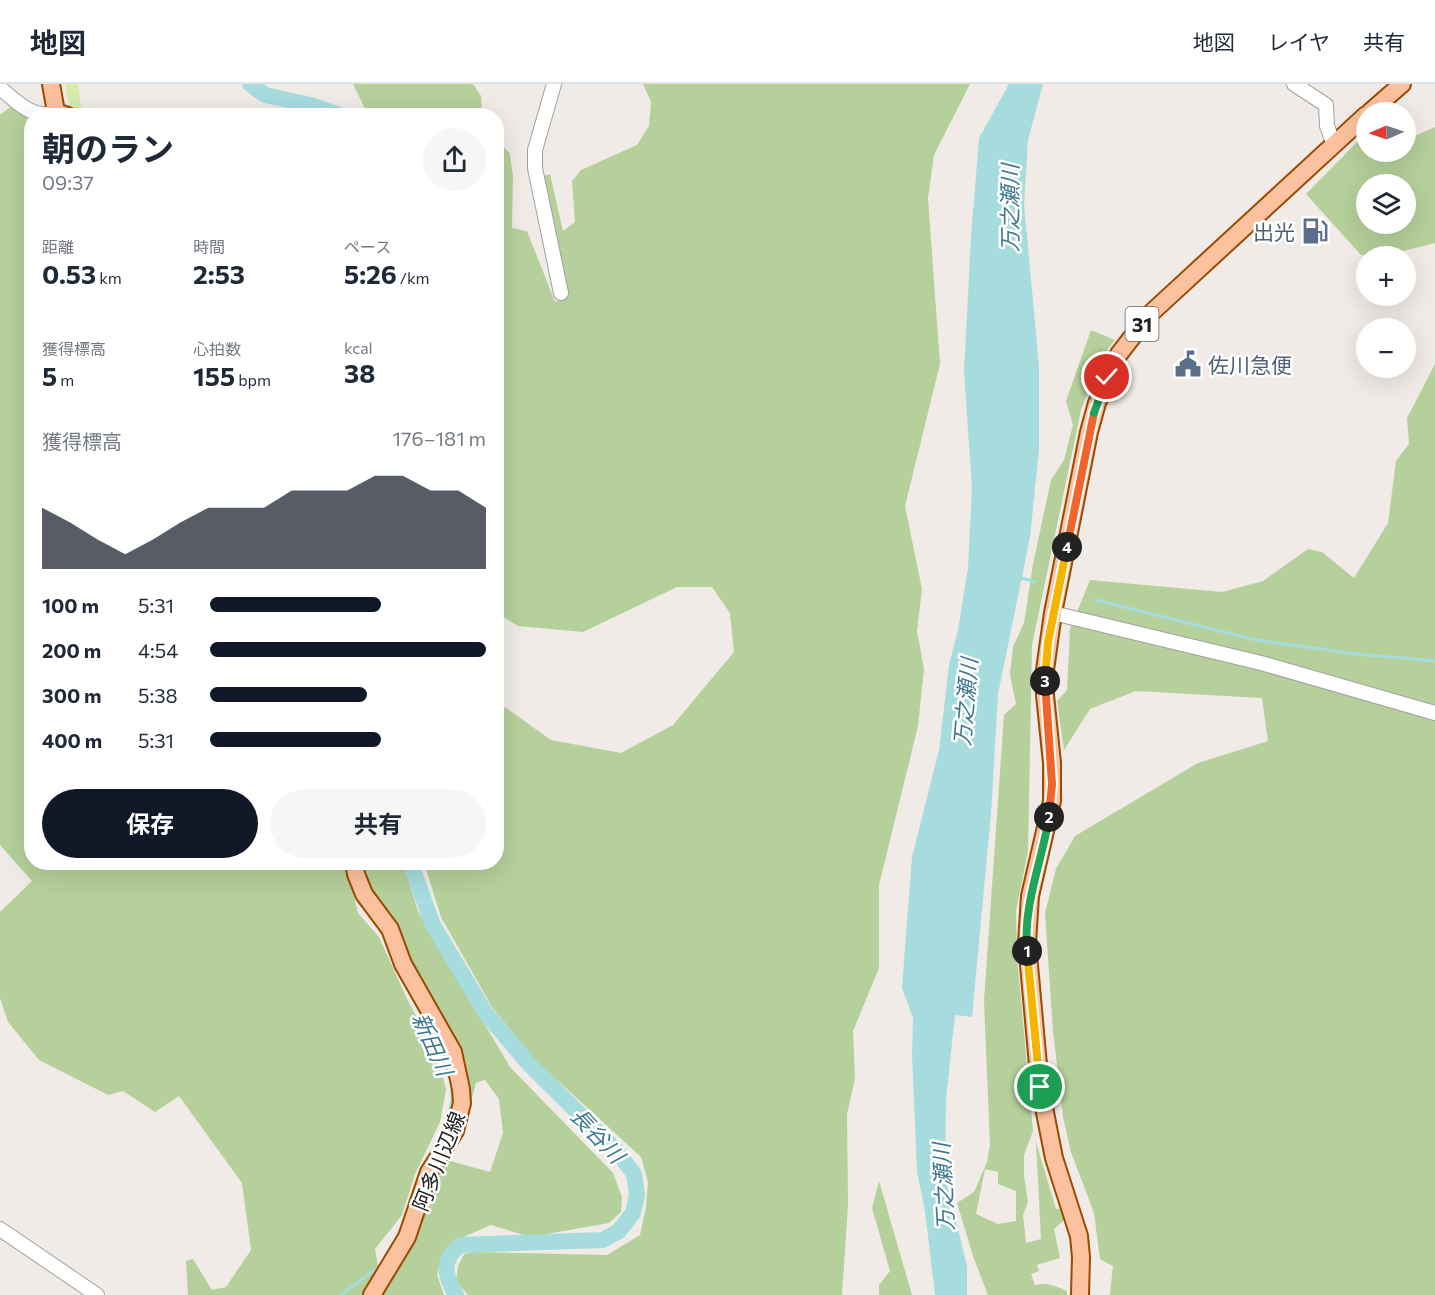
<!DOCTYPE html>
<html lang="ja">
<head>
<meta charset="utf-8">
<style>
  :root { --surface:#fff; --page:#f6f6f7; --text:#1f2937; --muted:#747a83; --line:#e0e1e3; --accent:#111827 }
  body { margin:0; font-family:Commissioner,"Noto Sans JP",sans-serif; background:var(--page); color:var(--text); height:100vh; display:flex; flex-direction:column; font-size:22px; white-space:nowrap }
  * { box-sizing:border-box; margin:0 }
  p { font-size:20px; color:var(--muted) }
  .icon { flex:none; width:33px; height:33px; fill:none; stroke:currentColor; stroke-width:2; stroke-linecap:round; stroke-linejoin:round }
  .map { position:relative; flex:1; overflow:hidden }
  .side { position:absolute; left:24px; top:24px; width:480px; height:762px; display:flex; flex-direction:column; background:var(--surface); border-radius:24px; box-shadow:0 6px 24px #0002 }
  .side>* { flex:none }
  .needle { width:39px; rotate:268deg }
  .buttons { position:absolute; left:1356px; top:18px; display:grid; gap:12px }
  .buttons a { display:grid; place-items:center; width:60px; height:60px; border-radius:50%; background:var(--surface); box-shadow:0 6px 24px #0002; font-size:30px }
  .pin { position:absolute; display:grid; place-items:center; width:51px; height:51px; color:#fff; margin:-26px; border:3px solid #fff; border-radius:50%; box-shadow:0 2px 6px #0007 }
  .km { position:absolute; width:30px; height:30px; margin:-15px; border-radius:50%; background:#222; color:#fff; font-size:16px; line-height:30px; text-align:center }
  .round { display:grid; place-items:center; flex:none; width:63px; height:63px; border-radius:32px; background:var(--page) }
  .head { display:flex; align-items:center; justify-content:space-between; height:102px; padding:0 18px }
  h1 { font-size:33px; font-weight:700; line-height:45px }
  .figures { display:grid; grid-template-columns:repeat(3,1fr); gap:9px; height:102px; padding:6px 18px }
  .figures div { display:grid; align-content:center }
  .figures b { font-size:26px; font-weight:700 }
  .figures small { font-size:16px; font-weight:400 }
  .figures p { font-size:16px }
  .chart { height:168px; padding:12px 18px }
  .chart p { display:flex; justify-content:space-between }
  .chart svg { width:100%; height:108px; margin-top:6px; fill:var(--accent); opacity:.7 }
  .cta { display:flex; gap:12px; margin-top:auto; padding:12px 18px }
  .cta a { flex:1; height:69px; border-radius:36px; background:var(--accent); color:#fff; font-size:24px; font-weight:700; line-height:69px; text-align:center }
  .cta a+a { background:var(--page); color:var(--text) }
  ul { padding:0 18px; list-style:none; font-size:20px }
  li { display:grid; grid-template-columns:96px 72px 1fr; align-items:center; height:45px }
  li i { height:15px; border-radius:8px; background:var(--accent) }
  header { display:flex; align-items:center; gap:36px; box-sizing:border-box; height:84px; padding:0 30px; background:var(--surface); border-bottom:2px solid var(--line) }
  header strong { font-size:28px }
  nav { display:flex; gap:33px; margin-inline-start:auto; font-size:21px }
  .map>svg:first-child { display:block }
  .grass { fill:#d7eaac }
  .forest { fill:#b5d09b; fill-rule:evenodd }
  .water { fill:#a6dcde }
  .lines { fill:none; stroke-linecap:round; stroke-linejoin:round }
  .stream { stroke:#a6dcde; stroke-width:3 }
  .river { stroke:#a6dcde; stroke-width:16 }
  .minor-casing { stroke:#a1a1a1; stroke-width:16 }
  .major-casing { stroke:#9b4a00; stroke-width:20 }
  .minor { stroke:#fff; stroke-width:14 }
  .major { stroke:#fcc29f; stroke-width:16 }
  .split-1-casing { stroke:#fff; stroke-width:12 }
  .split-2-casing { stroke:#fff; stroke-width:12 }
  .split-3-casing { stroke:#fff; stroke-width:12 }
  .split-4-casing { stroke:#fff; stroke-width:12 }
  .split-5-casing { stroke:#fff; stroke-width:12 }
  .split-6-casing { stroke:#fff; stroke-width:12 }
  .split-1 { stroke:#f5b400; stroke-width:8 }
  .split-2 { stroke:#22a559; stroke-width:8 }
  .split-3 { stroke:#f0652b; stroke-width:8 }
  .split-4 { stroke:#f5b400; stroke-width:8 }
  .split-5 { stroke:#f0652b; stroke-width:8 }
  .split-6 { stroke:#22a559; stroke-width:8 }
  .labels { text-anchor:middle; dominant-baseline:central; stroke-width:5; stroke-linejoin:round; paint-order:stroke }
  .shield { fill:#fff; stroke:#636363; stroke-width:1.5 }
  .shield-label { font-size:20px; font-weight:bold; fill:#202020 }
  .service-label { font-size:21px; fill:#4e5e75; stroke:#fff; text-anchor:end }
  .street-label { font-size:21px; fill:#202020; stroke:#fff }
  .water-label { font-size:22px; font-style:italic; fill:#3f7891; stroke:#fff }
</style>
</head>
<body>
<header>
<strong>地図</strong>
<nav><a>地図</a><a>レイヤ</a><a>共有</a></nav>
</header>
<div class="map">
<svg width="1435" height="1211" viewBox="0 0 1435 1211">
  <rect width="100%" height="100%" fill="#f0ebe6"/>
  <!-- grass -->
  <path class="grass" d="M 65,0 L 78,0 L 82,28 L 70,25 Z"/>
  <!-- forest -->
  <path class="forest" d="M 353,0 L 473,0 L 481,12 L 482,31 L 368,31 Z
    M 643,0 L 970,0 L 934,71 L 928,114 L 940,280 L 905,422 L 922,505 L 917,547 L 924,585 L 918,642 L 879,801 L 879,884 L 853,947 L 855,994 L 847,1030 L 848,1120 L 842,1211 L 468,1211 L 456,1197 L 458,1182 L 464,1170 L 473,1168 L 607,1171 L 640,1151 L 646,1123 L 648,1098 L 641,1073 L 534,975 L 492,923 L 441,833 L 424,779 L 496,778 L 497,629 L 505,623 L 551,656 L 621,669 L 673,641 L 734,568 L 730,529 L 712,503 L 677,503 L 583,548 L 518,542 L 497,529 L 497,55 L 510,70 L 513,93 L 512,144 L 527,147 L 555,218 L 564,214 L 541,93 L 550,90 L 563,147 L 575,138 L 572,97 L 581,86 L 637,61 L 649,42 L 651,18 Z
    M 10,23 L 32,33 L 32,778 L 346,779 L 358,829 L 379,853 L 408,917 L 438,972 L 446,1006 L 440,1038 L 415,1090 L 402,1131 L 375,1165 L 378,1182 L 362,1211 L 188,1211 L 186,1177 L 193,1175 L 212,1206 L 226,1203 L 251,1166 L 242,1099 L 179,1012 L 155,1028 L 123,1007 L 108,1011 L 39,976 L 8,938 L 0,914 L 0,828 L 32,797 L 0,761 L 0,31 Z
    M 1435,43 L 1435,159 L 1392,170 L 1361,171 L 1306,110 L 1366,49 L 1366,68 L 1406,68 L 1406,56 ZM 1406,100 L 1406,140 L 1366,140 L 1366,100 Z
    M 1091,246 L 1115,256 L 1100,275 L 1081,326 L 1032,561 L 1028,767 L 1016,827 L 1017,872 L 1033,1047 L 1024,1071 L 1024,1092 L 1028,1118 L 1023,1131 L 1026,1159 L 1041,1155 L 1036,1058 L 1056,1125 L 1062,1125 L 1064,1136 L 1054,1145 L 1060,1174 L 1037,1181 L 1039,1187 L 1031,1190 L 1035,1201 C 1046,1198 1056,1202 1067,1207 L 1067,1211 L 988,1211 L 974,1175 L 957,1119 L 974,1108 L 987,1078 L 990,1060 L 984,917 L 1004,631 L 1016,620 L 1010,591 L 1013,563 L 1024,539 L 1033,480 L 1051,396 L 1064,376 L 1073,341 L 1066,317 ZM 985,1085 L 998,1088 L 998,1100 L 1016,1107 L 1016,1137 L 998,1140 L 976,1130 Z
    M 1435,280 L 1435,1211 L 1110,1211 L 1113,1182 L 1100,1175 L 1094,1129 L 1071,1068 L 1063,1033 L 1053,947 L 1045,829 L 1056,785 L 1075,752 L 1198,679 L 1268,657 L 1262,614 L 1136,607 L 1090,625 L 1064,666 L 1057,617 L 1067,606 L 1070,545 L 1090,496 L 1222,508 L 1263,497 L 1308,465 L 1322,468 L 1354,494 L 1388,439 L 1396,377 L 1409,360 L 1407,334 Z
    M 371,779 L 403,779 L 418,827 L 510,983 L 613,1089 L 622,1113 L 621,1128 L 609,1139 L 530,1153 L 491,1141 L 452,1158 L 442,1170 L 437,1191 L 444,1211 L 377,1211 L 443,1075 L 490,1088 L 503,1049 L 499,1015 L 485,996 L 476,999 L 469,1025 L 462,967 L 377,819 L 363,791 Z
    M 879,1097 L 912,1211 L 879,1211 L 879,1201 L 890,1187 L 872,1124 Z"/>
  <!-- water -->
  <path class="water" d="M 1009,0 L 1043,0 L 1028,56 L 1024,120 L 1039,282 L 1039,366 L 1030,453 L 998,610 L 991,730 L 972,933 L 955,931 L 946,1015 L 945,1092 L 967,1182 L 967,1211 L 935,1211 L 925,1127 L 917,1088 L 912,972 L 913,934 L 902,904 L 912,773 L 939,666 L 949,581 L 958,546 L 968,484 L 972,404 L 964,288 L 971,153 L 979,54 Z"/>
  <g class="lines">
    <!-- stream -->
    <path class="stream" d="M 1018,493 L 1036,498
      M 1096,516 L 1256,556 L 1357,570 L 1435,577
      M 343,778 L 358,818 L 369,829
      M 440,961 L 448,983
      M 412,1115 C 420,1079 448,1051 452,1015 C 452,1008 451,999 450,992
      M 398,1151 L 402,1143
      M 341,1211 L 374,1186"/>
    <!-- river -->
    <path class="river" d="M 250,0 L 265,11 L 311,21 L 343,32
      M 413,778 L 413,786 L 433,841 L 485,928 L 529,980 L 616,1066 L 634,1090 L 637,1111 L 633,1129 L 619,1147 L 603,1156 L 460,1161 C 440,1178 445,1190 456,1211"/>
    <!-- minor casing -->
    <g class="minor-casing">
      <path id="minor" d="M 554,0 L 535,66 L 535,84 L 561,209
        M 1294,0 L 1326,21 L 1327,42 L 1334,61
        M 0,4 C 11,13 26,28 41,30 C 46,31 52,29 56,28
        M 1053,529 L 1261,579 L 1435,629
        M 0,1145 L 97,1211"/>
    </g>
    <!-- major casing -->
    <g class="major-casing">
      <path id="major" d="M 51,0 L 56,28 L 68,32
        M 1370,28 L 1402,0
        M 354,778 L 356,790 L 364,810 L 390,845 L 403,880 L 453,968 L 461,1005 L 462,1019 L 455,1047 L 429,1088 L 407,1153 L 372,1211
        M 1080,1211 L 1081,1173 L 1079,1152 L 1054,1074 L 1040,1003 L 1027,859 L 1030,812 L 1052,717 L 1052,679 L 1045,611 L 1045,586 L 1053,529 L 1089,348 L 1097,319 L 1119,270 L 1150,230 L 1366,31"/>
    </g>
    <!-- minor -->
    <use href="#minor" class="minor"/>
    <!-- major -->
    <use href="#major" class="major"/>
  </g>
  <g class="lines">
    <!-- split-1 casing -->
    <g class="split-1-casing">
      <path id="split-1" d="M 1027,867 L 1040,1003"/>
    </g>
    <!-- split-2 casing -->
    <g class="split-2-casing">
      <path id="split-2" d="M 1027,867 C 1023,820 1042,778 1049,733"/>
    </g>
    <!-- split-3 casing -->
    <g class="split-3-casing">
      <path id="split-3" d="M 1045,597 L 1052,700 L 1049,733"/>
    </g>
    <!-- split-4 casing -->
    <g class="split-4-casing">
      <path id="split-4" d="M 1045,597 L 1048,558 L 1067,463"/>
    </g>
    <!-- split-5 casing -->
    <g class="split-5-casing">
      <path id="split-5" d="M 1067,463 L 1094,329"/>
    </g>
    <!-- split-6 casing -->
    <g class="split-6-casing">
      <path id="split-6" d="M 1094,329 L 1107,293"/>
    </g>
    <!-- split-1 -->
    <use href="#split-1" class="split-1"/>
    <!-- split-2 -->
    <use href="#split-2" class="split-2"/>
    <!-- split-3 -->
    <use href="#split-3" class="split-3"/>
    <!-- split-4 -->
    <use href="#split-4" class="split-4"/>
    <!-- split-5 -->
    <use href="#split-5" class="split-5"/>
    <!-- split-6 -->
    <use href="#split-6" class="split-6"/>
  </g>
  <!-- icons -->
  <defs>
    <g id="fuel-bare" transform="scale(2.07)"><path d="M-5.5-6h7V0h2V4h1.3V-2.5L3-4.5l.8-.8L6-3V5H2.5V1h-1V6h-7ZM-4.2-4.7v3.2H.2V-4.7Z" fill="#5c6f8a" stroke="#fff" stroke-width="2.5" paint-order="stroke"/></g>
    <g id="civic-bare" transform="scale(2.07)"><path d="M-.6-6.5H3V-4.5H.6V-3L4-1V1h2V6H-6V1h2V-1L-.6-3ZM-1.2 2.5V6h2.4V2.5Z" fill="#5c6f8a" stroke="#fff" stroke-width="2.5" paint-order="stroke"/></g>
  </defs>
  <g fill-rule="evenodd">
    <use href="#fuel-bare" x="1315" y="147"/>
    <use href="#civic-bare" x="1188" y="280"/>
  </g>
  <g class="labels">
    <!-- shield labels -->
    <rect class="shield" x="1125.5" y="223" width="33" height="34" rx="4.5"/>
    <g class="shield-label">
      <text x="1142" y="240">31</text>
    </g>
    <!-- service labels -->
    <g class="service-label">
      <text x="1295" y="147">出光</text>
      <text x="1208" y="280" text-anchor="start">佐川急便</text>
    </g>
    <!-- street labels -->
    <g class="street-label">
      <text transform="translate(438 1077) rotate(-68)">阿多川辺線</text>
    </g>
    <!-- water labels -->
    <g class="water-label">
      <text transform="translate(1009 124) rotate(-90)">万之瀬川</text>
      <text transform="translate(965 618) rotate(-85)">万之瀬川</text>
      <text transform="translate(433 960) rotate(66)">新田川</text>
      <text transform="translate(598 1051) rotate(47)">長谷川</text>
      <text transform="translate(943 1103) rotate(-93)">万之瀬川</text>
    </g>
  </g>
</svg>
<div class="buttons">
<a><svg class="needle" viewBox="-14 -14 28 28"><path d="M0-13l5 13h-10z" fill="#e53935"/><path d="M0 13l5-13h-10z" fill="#747a83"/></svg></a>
<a><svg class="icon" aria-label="layers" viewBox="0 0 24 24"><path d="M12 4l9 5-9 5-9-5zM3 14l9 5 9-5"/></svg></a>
<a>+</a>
<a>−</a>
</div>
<div class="pin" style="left:1040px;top:1003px;background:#1e9e55"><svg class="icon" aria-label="arrive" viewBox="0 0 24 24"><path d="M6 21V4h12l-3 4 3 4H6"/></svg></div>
<div class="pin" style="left:1107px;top:293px;background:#d93025"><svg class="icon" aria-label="check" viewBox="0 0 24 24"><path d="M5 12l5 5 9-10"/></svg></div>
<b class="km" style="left:1027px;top:867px">1</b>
<b class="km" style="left:1049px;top:733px">2</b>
<b class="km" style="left:1045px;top:597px">3</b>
<b class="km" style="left:1067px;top:463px">4</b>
<section class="side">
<div class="head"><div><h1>朝のラン</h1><p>09:37</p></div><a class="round"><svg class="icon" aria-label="share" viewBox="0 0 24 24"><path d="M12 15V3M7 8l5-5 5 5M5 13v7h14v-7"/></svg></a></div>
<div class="figures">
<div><p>距離</p><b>0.53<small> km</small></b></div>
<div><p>時間</p><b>2:53</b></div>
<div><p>ペース</p><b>5:26<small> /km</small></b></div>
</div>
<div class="figures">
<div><p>獲得標高</p><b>5<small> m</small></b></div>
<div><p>心拍数</p><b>155<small> bpm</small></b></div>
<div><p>kcal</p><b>38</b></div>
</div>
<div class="chart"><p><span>獲得標高</span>176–181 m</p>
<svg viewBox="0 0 160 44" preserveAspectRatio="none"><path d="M0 44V19L10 25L20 32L30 38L40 32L50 25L60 19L70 19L80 19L90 12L100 12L110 12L120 6L130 6L140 12L150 12L160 19V44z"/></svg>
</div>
<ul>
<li><b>100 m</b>5:31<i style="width:62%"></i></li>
<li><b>200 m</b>4:54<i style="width:100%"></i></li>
<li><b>300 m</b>5:38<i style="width:57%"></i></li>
<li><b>400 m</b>5:31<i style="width:62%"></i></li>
</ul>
<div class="cta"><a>保存</a><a>共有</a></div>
</section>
</div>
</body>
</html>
